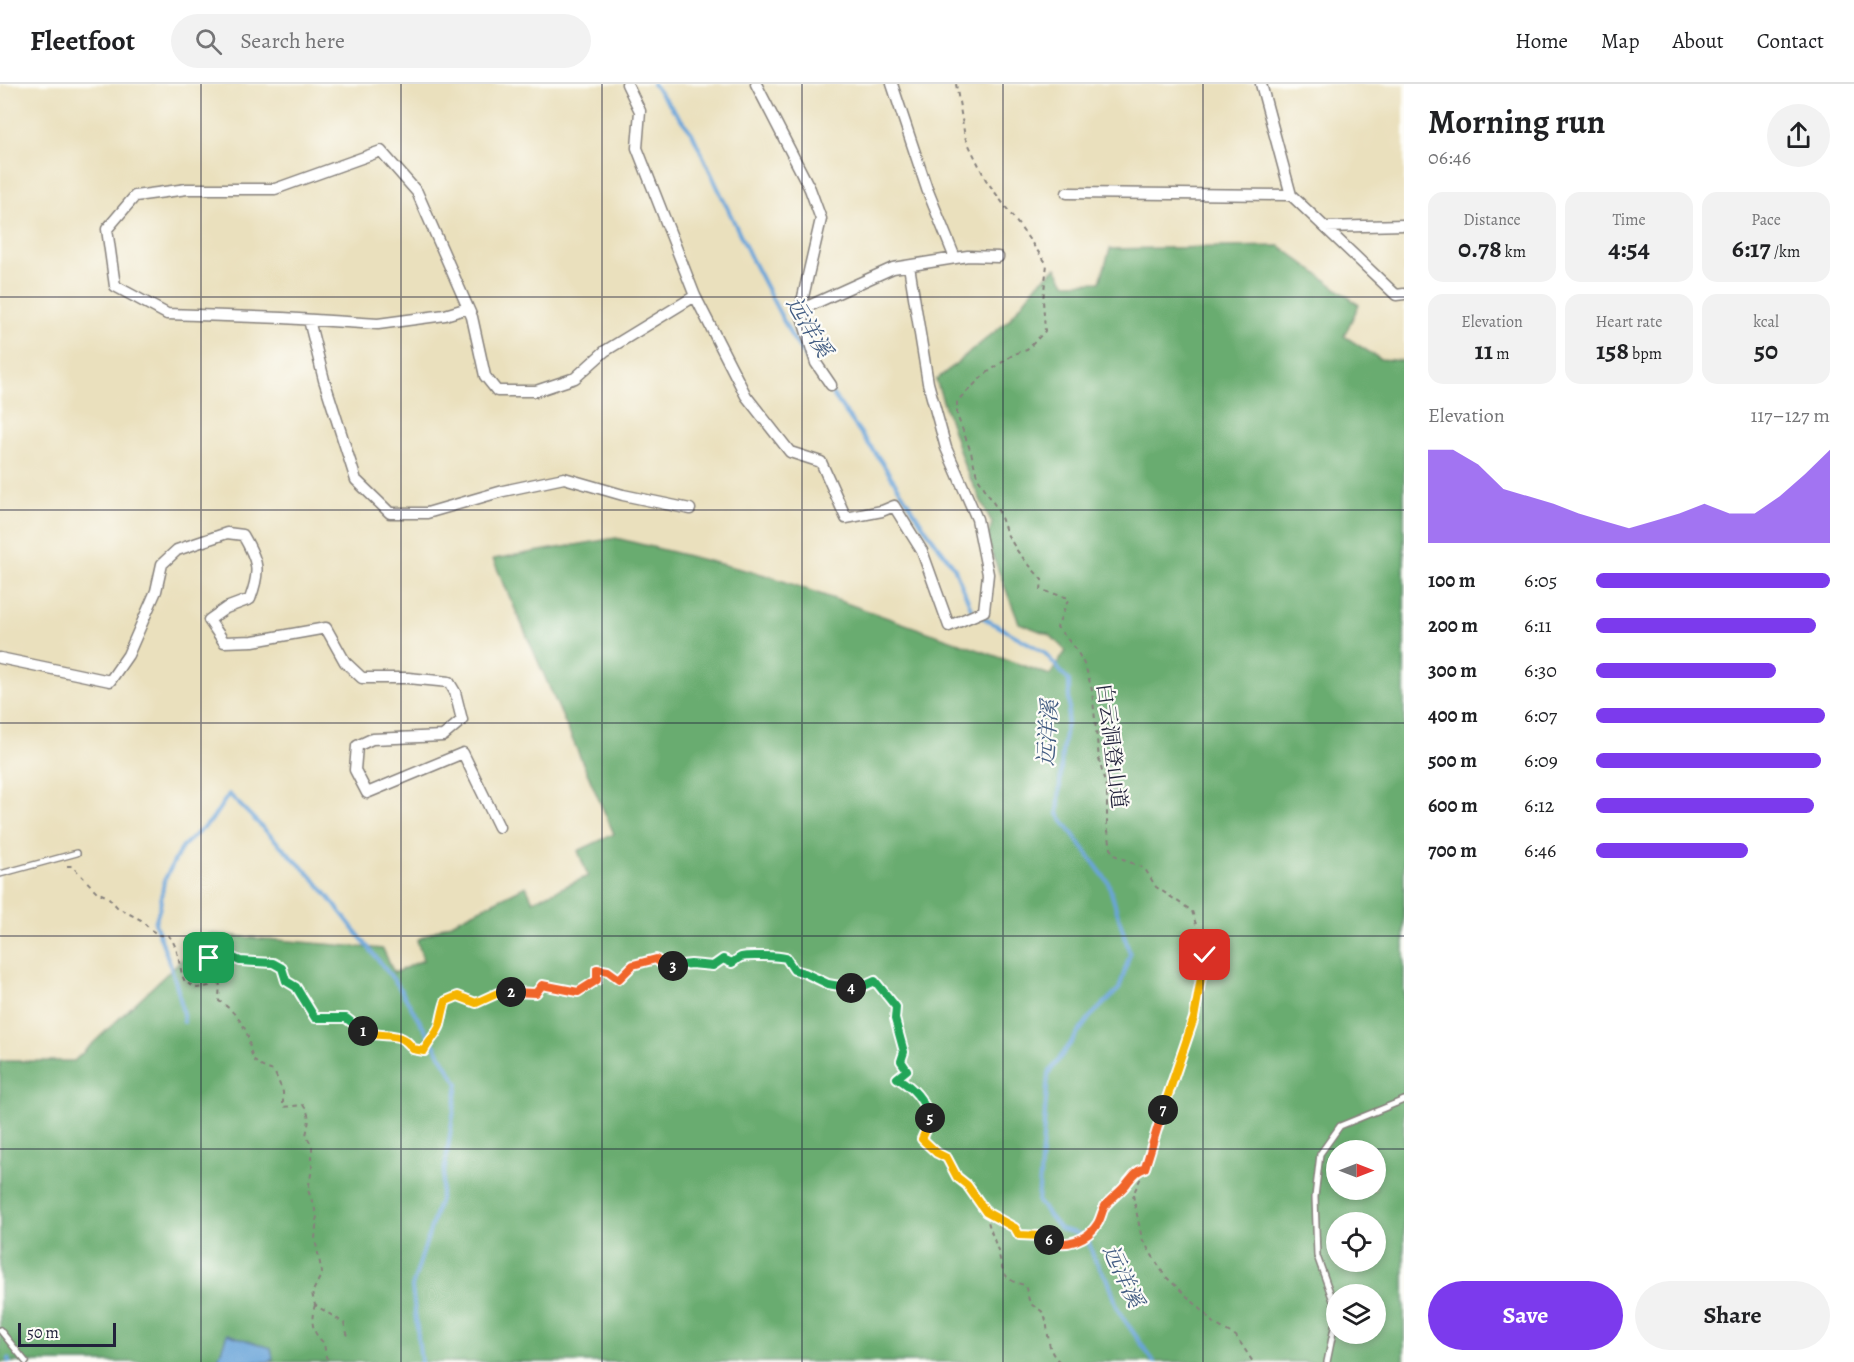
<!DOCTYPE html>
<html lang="en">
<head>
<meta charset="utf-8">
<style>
  :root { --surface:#fff; --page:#f2f2f2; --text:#202124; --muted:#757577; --line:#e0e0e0; --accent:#7c3aed }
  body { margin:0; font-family:Alegreya,"Noto Serif SC",serif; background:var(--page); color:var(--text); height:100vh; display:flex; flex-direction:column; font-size:22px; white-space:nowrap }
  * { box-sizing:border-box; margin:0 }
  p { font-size:20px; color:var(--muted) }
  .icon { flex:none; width:33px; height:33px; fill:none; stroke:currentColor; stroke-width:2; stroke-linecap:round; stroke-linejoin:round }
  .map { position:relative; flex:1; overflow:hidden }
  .panel { display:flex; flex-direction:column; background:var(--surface); width:450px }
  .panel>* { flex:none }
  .needle { width:39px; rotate:90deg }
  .controls { position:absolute; left:1326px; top:1056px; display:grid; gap:12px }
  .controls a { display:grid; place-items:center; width:60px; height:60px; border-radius:50%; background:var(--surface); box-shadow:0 3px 9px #0003; font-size:30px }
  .scale { position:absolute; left:18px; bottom:15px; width:98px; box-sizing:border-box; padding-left:6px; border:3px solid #22223b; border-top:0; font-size:16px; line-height:21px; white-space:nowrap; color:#22223b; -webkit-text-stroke:4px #fdfcf7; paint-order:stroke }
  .pin { position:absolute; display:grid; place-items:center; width:51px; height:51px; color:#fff; margin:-26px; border-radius:12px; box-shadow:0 3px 9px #0006 }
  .km { position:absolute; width:30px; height:30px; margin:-15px; border-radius:50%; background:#222; color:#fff; font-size:16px; line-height:30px; text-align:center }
  .round { display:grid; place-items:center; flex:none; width:63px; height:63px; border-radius:32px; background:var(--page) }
  .headline { display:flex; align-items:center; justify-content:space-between; height:102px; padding:0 24px }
  h1 { font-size:33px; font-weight:600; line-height:45px }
  .stats { display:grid; grid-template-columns:repeat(3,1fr); gap:9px; height:102px; padding:6px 24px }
  .stats div { display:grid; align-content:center; border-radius:15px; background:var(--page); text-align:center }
  .stats b { font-size:26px; font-weight:600 }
  .stats small { font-size:16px; font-weight:400 }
  .stats p { font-size:16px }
  .chart { height:168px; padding:12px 24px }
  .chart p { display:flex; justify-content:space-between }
  .chart svg { width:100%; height:108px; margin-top:6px; fill:var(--accent); opacity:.7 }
  .action { display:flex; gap:12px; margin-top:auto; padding:12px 24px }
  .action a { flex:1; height:69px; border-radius:36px; background:var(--accent); color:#fff; font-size:24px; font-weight:600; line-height:69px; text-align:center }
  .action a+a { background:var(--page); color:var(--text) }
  ul { padding:0 24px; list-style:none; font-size:20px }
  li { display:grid; grid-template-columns:96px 72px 1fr; align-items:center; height:45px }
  li i { height:15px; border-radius:8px; background:var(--accent) }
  header { display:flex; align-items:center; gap:36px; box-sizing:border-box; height:84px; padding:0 30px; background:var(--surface); border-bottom:2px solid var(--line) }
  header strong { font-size:28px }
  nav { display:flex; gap:33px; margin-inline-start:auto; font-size:21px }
  .search { width:420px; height:54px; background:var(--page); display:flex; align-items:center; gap:15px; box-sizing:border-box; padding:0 21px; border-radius:33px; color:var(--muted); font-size:22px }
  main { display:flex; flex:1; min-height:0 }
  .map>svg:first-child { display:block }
  .forest { fill:#69ac6f; stroke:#466755; stroke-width:1.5; fill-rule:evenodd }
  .water { fill:#69a4d9; stroke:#46638a; stroke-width:1.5 }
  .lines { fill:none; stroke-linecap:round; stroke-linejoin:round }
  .stream { stroke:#69a4d9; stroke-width:4 }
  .service-casing { stroke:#86817c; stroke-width:8 }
  .minor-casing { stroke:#86817c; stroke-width:13 }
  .path { stroke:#86817c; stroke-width:2; stroke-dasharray:4.5 4.5; stroke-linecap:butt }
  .service { stroke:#fff; stroke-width:5 }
  .minor { stroke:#fff; stroke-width:10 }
  .split-1-casing { stroke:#fff; stroke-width:12 }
  .split-2-casing { stroke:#fff; stroke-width:12 }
  .split-3-casing { stroke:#fff; stroke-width:12 }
  .split-4-casing { stroke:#fff; stroke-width:12 }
  .split-5-casing { stroke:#fff; stroke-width:12 }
  .split-6-casing { stroke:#fff; stroke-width:12 }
  .split-7-casing { stroke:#fff; stroke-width:12 }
  .split-8-casing { stroke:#fff; stroke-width:12 }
  .split-1 { stroke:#22a559; stroke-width:8 }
  .split-2 { stroke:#f5b400; stroke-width:8 }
  .split-3 { stroke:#f0652b; stroke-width:8 }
  .split-4 { stroke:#22a559; stroke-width:8 }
  .split-5 { stroke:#22a559; stroke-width:8 }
  .split-6 { stroke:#f5b400; stroke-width:8 }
  .split-7 { stroke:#f0652b; stroke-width:8 }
  .split-8 { stroke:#f5b400; stroke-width:8 }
  .grid { fill:none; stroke:#22223b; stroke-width:1.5; stroke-opacity:0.55 }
  .labels { text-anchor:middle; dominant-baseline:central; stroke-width:4.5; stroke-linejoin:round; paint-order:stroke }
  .street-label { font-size:21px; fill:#22223b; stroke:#fdfcf7 }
  .water-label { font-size:22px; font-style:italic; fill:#425c82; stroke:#fdfcf7 }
</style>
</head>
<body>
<header>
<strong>Fleetfoot</strong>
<div class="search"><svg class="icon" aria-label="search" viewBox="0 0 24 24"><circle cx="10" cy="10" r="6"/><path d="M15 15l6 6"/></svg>Search here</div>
<nav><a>Home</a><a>Map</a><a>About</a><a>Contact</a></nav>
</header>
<main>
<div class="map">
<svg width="1404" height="1278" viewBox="0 0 1404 1278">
  <rect width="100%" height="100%" fill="#fdfcf7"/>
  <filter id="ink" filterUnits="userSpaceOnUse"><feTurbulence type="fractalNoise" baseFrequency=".0167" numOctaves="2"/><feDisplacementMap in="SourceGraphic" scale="12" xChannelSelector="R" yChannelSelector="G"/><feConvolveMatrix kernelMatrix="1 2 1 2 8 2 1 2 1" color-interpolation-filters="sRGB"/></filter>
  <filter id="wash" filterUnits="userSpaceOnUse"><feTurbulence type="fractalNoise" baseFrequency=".008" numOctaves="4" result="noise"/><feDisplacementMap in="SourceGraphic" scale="24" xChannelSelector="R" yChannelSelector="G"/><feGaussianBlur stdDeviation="1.35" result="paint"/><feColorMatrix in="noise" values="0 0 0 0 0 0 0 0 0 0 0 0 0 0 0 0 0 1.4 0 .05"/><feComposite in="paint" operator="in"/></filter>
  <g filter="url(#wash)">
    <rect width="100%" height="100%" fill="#eae0bd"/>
    <!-- forest -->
    <path class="forest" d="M 1280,162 L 1359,221 L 1344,252 L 1380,275 L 1404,277 L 1404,1278 L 0,1278 L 0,977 L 74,977 L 209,850 L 383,865 L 394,889 L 423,876 L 417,856 L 526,802 L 533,817 L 588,792 L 578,767 L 614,750 L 493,475 L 616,454 L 769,492 L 1050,591 L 1066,567 L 1050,551 L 1019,539 L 987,457 L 992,439 L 965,384 L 936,296 L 1009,236 L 1038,199 L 1056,184 L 1065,199 L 1100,198 L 1110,165 ZM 1336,1066 L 1376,1066 L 1376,1106 L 1336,1106 ZM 1336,1138 L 1376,1138 L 1376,1178 L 1336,1178 ZM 1336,1210 L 1376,1210 L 1376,1250 L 1336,1250 Z"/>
    <!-- water -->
    <path class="water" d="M 227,1250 L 271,1264 L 273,1275 L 270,1278 L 217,1278 Z"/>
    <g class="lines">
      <!-- stream -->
      <path class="stream" d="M 653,0 L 692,49 L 751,174 L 792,253 L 813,283
        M 828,304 L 881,377 L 924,443 L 954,483 L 973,529
        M 980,532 L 1044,568 L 1069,597 L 1069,625 L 1062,669 L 1058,730 L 1108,798 L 1130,870 L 1119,905 L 1090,933 L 1048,990 L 1038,1118 L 1060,1145 L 1087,1152 L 1094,1175 L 1108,1196 L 1119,1228 L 1154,1278
        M 184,938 C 180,903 167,872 155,839 L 160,823 L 164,797 L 178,770 L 183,762 L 211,737 L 229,710 L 316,797 L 397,900 L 458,1000 L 440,1115 L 412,1203 L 421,1278
        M 8,1275 L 9,1278"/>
    </g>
  </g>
  <g filter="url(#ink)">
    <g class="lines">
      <!-- service casing -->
      <g class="service-casing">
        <path id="service" d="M 0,790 L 77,769
          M 1336,1225 L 1317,1172 L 1315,1113 L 1320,1070 L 1340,1042 L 1404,1016
          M 0,1246 L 26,1278
          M 1327,1278 L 1336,1234"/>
      </g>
      <!-- minor casing -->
      <g class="minor-casing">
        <path id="minor" d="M 627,0 L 640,27 L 637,64 L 695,212 L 746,312 L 790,368 L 821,378 L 846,434 L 882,427 L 894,422 L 922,467 L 949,542 L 984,527 L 988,490 L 977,435 L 946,364 L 928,299 L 909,182
          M 756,0 L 810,105 L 821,135 L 800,226 L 893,184 L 968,172 L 998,173
          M 892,0 L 927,105 L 955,174
          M 1261,0 L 1291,111
          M 1067,109 L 1291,111 L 1396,211 L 1404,210
          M 1325,143 L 1404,141
          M 468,224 L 445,231 L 378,240 L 283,234 L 167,230 L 115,202 L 107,145 L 135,112 L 187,105 L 275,105 L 381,67 L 417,108 L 472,233 L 485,292 L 497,307 L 536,307 L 575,294 L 605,267 L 695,212
          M 800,226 L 816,279 L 831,301
          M 309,236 L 324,296 L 356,396 L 390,429 L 427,429 L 503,407 L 564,394 L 623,411 L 690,425
          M 0,574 L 110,597 L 128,571 L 156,507 L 162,480 L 177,466 L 227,449 L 243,451 C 258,477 261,486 250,515 L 226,524 L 209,536 L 224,558 L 253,557 L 326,544 L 345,578 L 362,594 L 408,594 L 449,598 L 455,608 L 462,636 L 443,652 L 372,655 L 357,662 L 355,686 L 367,709 L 463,669 L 499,743"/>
      </g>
      <!-- path -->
      <path class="path" d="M 956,0 L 965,53 L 986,96 L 1047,180 L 1043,216 L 1045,247 L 1027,266 L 1014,270 L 984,291 L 957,317 L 957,331 L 971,368 L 977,392 L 999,428 L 1007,450 L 1018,468 L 1042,496 L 1041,506 L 1069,514 L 1057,543 L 1076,565 L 1086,584 L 1092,606 L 1099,675 L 1107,707 L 1107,741 L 1112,770 L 1145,785 L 1156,803 L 1192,827 L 1205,871 L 1194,934 L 1145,1084 L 1133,1111 L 1142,1155 L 1165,1192 L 1205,1229 L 1213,1239 L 1236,1252 L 1253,1278
        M 67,782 L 72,782 L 97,808 L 108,813 L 118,824 L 141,836 L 151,846 L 159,851 L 169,852 C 180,865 178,883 185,898 L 197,904 L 209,902 L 212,886 L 220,892 L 219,917 C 230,923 245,940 248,953 C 252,973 251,981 274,987 L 283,1008 L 283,1023 L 303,1021 C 311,1032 309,1038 306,1051 L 312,1062 L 312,1085 L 308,1106 L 317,1131 L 315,1155 L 322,1189 L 312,1209 L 315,1221 L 344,1239 L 349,1256
        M 214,883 L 209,874 L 218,867 L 240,877 L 273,879 L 282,884 L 286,898 L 296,903 L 315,934 C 324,935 334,933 344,934 C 354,935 358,946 367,949 C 387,956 399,944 413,965 L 424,967 C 428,958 437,950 440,941 C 443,933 443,925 446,917 L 458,912 L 476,919 L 497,909 L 536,909 L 542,901 L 578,908 L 597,896 L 597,885 L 608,887 L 619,895 L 633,881 L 656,875 L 665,883 L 691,880 L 713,882 L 723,875 L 732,879 C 735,877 737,875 741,873 C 747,871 779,873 786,874 L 794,886 C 825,893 841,915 875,897 L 896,923 L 895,935 L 904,967 L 901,977 L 907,986 L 896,994 C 916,1004 924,1016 930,1037 L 922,1055 L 937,1069 L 947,1074 L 957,1093 L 967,1101 L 986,1128
        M 315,1221 C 310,1237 312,1249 324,1259 L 326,1273 L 330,1278
        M 1060,1278 C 1045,1266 1050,1249 1045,1233 C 1043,1225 1036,1225 1031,1220 C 1028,1216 1027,1206 1025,1201 C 998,1196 1004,1182 996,1161 C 992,1150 988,1140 986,1128 L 1015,1144 L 1019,1151 L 1041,1152 L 1056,1160 L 1073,1159 L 1092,1148 L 1098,1140 L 1104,1124 L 1114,1112 L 1128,1100 L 1131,1092 L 1145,1084"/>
      <!-- service -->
      <use href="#service" class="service"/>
      <!-- minor -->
      <use href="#minor" class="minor"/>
    </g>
  </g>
  <g class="lines" filter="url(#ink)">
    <!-- split-1 casing -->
    <g class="split-1-casing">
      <path id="split-1" d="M 209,874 L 218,867 L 240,877 L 273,879 L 282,884 L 286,897 L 296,903 L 315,934 L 346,934 L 363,947"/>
    </g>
    <!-- split-2 casing -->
    <g class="split-2-casing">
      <path id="split-2" d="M 363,947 C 383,956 399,944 413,965 L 424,967 C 428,958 437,950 440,941 C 442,933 443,925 446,917 L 458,912 L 476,919 L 498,909 L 511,908"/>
    </g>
    <!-- split-3 casing -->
    <g class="split-3-casing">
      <path id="split-3" d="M 511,908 L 536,909 L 542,901 L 578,908 L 597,896 L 597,885 L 608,887 L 619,895 L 633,881 L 656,875 L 665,883 L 673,882"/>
    </g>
    <!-- split-4 casing -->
    <g class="split-4-casing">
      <path id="split-4" d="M 673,882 L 691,880 L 713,882 L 723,875 L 732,879 C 735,877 737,875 741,873 C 747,871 779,872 786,874 L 794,886 L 805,889 L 828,900 L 851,904"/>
    </g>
    <!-- split-5 casing -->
    <g class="split-5-casing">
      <path id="split-5" d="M 851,904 L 864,902 L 875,897 L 896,923 L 895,935 L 904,968 L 901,977 L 907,986 L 897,994 C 914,1004 923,1015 930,1034"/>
    </g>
    <!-- split-6 casing -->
    <g class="split-6-casing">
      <path id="split-6" d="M 930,1034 L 930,1037 L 922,1055 L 937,1069 L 947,1074 L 957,1093 L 967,1101 L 986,1128 L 1015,1144 L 1019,1151 L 1041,1152 L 1049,1156"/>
    </g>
    <!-- split-7 casing -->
    <g class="split-7-casing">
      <path id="split-7" d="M 1049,1156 C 1065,1164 1088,1156 1098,1139 C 1101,1134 1102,1127 1105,1122 C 1112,1113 1122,1107 1128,1098 C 1134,1091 1136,1087 1145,1084 L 1163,1026"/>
    </g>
    <!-- split-8 casing -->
    <g class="split-8-casing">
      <path id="split-8" d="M 1163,1026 L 1194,934 L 1205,871"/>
    </g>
    <!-- split-1 -->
    <use href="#split-1" class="split-1"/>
    <!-- split-2 -->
    <use href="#split-2" class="split-2"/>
    <!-- split-3 -->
    <use href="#split-3" class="split-3"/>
    <!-- split-4 -->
    <use href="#split-4" class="split-4"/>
    <!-- split-5 -->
    <use href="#split-5" class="split-5"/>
    <!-- split-6 -->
    <use href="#split-6" class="split-6"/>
    <!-- split-7 -->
    <use href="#split-7" class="split-7"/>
    <!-- split-8 -->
    <use href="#split-8" class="split-8"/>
  </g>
  <!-- grid -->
  <path class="grid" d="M 201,0 L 201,1278M 401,0 L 401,1278M 602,0 L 602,1278M 802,0 L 802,1278M 1003,0 L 1003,1278M 1203,0 L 1203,1278M 0,213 L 1404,213M 0,426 L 1404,426M 0,639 L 1404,639M 0,852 L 1404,852M 0,1065 L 1404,1065"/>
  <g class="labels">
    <!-- street labels -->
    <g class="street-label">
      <text transform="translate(1112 662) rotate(83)">白云洞登山道</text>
    </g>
    <!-- water labels -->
    <g class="water-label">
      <text transform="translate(809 243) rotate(59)">远洋溪</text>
      <text transform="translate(1048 649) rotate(-86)">远洋溪</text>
      <text transform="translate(1123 1192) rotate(65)">远洋溪</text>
    </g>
  </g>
</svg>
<div class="controls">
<a><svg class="needle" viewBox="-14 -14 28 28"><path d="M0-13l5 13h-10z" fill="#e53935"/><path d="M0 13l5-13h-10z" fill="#757577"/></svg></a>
<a><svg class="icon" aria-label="locate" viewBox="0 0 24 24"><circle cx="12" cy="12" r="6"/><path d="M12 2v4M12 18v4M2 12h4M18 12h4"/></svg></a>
<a><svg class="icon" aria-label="layers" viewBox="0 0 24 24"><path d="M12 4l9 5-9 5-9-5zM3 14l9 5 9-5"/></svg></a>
</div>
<div class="scale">50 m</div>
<div class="pin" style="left:209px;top:874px;background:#1e9e55"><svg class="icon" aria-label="arrive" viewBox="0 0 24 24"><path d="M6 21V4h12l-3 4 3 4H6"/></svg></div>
<div class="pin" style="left:1205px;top:871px;background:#d93025"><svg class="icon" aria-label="check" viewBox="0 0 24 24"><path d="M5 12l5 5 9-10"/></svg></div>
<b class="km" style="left:363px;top:947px">1</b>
<b class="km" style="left:511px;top:908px">2</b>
<b class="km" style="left:673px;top:882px">3</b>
<b class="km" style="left:851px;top:904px">4</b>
<b class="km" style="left:930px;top:1034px">5</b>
<b class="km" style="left:1049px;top:1156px">6</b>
<b class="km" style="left:1163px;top:1026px">7</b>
</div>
<section class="panel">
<div class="headline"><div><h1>Morning run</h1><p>06:46</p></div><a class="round"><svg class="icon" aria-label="share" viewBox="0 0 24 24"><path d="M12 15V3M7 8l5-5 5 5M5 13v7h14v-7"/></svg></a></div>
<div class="stats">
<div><p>Distance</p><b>0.78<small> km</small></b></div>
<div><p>Time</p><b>4:54</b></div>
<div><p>Pace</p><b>6:17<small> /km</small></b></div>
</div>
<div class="stats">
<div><p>Elevation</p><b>11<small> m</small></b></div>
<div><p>Heart rate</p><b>158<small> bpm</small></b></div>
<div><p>kcal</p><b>50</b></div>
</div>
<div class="chart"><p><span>Elevation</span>117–127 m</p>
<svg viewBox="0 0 160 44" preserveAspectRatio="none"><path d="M0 44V6L10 6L20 12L30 22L40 25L50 28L60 32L70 35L80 38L90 35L100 32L110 28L120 32L130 32L140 25L150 16L160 6V44z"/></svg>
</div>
<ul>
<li><b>100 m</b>6:05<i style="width:100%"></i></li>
<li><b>200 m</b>6:11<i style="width:94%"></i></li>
<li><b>300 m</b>6:30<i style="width:77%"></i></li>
<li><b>400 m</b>6:07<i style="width:98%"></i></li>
<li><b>500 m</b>6:09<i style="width:96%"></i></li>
<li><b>600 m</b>6:12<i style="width:93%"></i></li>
<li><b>700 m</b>6:46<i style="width:65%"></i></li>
</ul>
<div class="action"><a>Save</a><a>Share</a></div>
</section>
</main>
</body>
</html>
